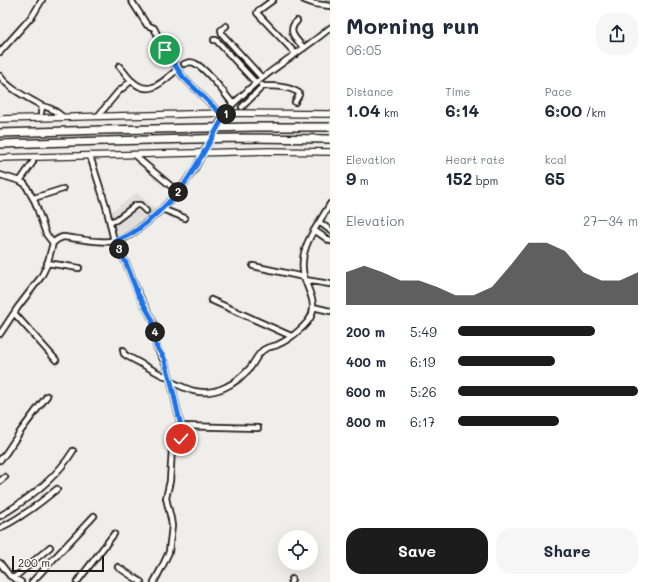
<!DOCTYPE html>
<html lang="en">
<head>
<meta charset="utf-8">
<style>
  :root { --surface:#fff; --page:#f6f6f7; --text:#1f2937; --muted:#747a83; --accent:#1c1c1c }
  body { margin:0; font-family:Mali,sans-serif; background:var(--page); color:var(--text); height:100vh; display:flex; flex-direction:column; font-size:15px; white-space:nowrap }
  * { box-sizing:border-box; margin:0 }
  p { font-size:13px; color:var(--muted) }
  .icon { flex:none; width:22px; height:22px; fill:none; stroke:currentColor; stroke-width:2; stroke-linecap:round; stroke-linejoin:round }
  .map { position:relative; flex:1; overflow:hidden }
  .details { display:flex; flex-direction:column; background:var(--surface); width:324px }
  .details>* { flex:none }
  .controls { position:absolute; left:278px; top:530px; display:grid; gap:8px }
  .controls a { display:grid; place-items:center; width:40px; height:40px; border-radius:50%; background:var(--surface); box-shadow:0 4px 16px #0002; font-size:20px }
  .scale { position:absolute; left:12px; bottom:10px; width:92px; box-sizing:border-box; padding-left:4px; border:2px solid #1c1c1c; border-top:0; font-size:11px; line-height:14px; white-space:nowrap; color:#1c1c1c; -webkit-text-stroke:3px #fdfcf7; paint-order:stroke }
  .pin { position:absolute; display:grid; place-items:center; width:34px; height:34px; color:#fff; margin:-17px; border:2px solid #fff; border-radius:50%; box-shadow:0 1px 4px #0007 }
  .km { position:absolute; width:20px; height:20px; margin:-10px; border-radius:50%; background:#222; color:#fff; font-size:11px; line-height:20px; text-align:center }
  .round { display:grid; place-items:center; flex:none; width:42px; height:42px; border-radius:16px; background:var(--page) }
  .headline { display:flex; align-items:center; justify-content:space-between; height:68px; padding:0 16px }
  h1 { font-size:22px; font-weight:800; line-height:30px }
  .stats { display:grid; grid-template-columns:repeat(3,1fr); gap:6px; height:68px; padding:4px 16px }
  .stats div { display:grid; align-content:center }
  .stats b { font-size:17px; font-weight:800 }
  .stats small { font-size:11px; font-weight:400 }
  .stats p { font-size:11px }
  .chart { height:112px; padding:8px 16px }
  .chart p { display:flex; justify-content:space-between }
  .chart svg { width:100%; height:72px; margin-top:4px; fill:var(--accent); opacity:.7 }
  .button { display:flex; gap:8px; margin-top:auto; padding:8px 16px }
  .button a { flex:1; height:46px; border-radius:16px; background:var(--accent); color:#fff; font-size:16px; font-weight:800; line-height:46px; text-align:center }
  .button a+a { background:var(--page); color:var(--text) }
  ul { padding:0 16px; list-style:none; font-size:13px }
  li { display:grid; grid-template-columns:64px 48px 1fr; align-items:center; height:30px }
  li i { height:10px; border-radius:5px; background:var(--accent) }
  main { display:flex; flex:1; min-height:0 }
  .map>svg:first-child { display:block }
  .built { fill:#e0deda }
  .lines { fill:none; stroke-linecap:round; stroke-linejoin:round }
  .canal { stroke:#a8a7a3; stroke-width:3 }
  .minor-casing { stroke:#1c1c1c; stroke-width:8 }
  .major-casing { stroke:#1c1c1c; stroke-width:8 }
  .highway-casing { stroke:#1c1c1c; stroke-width:10 }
  .minor { stroke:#fdfcf7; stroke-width:4.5 }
  .major { stroke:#fdfcf7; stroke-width:5.5 }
  .highway { stroke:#fdfcf7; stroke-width:7 }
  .highway-bridge-casing { stroke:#1c1c1c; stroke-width:10; stroke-linecap:butt }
  .highway-bridge { stroke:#fdfcf7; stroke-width:7 }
  .route-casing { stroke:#fff; stroke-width:8 }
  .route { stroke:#1a73e8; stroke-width:5 }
</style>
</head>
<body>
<main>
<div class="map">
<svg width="330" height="582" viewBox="0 0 330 582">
  <rect width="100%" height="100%" fill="#f0eeea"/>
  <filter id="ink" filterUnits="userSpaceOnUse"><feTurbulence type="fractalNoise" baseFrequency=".025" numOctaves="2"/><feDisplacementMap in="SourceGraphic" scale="8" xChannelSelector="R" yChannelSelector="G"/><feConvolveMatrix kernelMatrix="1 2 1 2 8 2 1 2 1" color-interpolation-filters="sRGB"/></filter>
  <g filter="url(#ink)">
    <!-- built -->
    <path class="built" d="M 137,193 L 156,209 L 130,232 L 115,237 L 110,212 Z"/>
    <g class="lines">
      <!-- canal -->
      <path class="canal" d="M 326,0 L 330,1"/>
      <!-- minor casing -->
      <g class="minor-casing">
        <path id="minor" d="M 131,0 L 147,25 L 154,28 L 165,50 L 183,77 L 220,113
          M 273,0 L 258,11 L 257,13 L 296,54
          M 304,0 L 315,4 L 330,6
          M 297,21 C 286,31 296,39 304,48
          M 226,26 L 221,30 L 222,34 L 262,78
          M 214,40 L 216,40 L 218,42 L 256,83
          M 0,52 L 33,15 L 42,0
          M 184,64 C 188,62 192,61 196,64 C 207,69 225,94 233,104
          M 119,66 C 124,71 127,77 132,81 C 150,98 163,81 178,69
          M 0,76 C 10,90 27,97 42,106 C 50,107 57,112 63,117
          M 263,86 C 274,86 289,86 299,93 L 299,95 L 295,102
          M 242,107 L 263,86 L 262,85
          M 41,113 L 42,106
          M 98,116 L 118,92 L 131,81
          M 134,155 L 178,192
          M 90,156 L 106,206 L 114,241 L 126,263 L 138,293 L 152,319 L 154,324 L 156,346 L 166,365 L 171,382 L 182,431 L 181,439 L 174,446 L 172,449 L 170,481 L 166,498 L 171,519 L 172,526 L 169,552 L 162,567 L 154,582
          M 0,175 L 20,181 L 25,184 L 35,202 L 46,234 L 53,243
          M 20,181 L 33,162
          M 34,198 L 63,189
          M 162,209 L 185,218
          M 110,222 L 116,220 L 136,205 L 140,205 L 146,211
          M 319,222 L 330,230
          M 314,230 L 330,241
          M 47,263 L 79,268
          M 253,266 L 304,277
          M 305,280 L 330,284
          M 211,300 L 291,336
          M 313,307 L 330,311
          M 14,313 L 56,360
          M 0,334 L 18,307 L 41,277 L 47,265 L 53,243 C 56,240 59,238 63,237 C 82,239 102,244 120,240 C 130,237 138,229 146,223 C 165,208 181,190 194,170 C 206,149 216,125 230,107 C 236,101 242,96 248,90 C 273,67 304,50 330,28
          M 123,350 L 124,354 L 127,356 L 162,375 L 165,376 L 169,375
          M 171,382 C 179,385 186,389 194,391 C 216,396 236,384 250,368 C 254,363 259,351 265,349 C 269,346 275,347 279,344 C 289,340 309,324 312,314 C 316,300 307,289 304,276 C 297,248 318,226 330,204
          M 181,426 L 258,428
          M 0,460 L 6,453 L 20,432 L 47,396
          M 0,481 L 5,477
          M 0,516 C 27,500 57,477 73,451
          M 0,528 C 21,518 39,504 57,489
          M 0,563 L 10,576 L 21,582
          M 118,567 L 141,582
          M 14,578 L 50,547
          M 32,582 L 94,516
          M 77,582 L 114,534
          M 291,582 L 292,579"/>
      </g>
      <!-- major casing -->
      <g class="major-casing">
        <path id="major" d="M 0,119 L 226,113 L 330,114
          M 0,158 L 270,151 L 330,152"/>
      </g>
      <!-- highway casing -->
      <g class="highway-casing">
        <path id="highway" d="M 0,133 L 103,130
          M 0,144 L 105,141"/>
      </g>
      <!-- minor -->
      <use href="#minor" class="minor"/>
      <!-- major -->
      <use href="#major" class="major"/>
      <!-- highway -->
      <use href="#highway" class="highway"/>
      <!-- highway-bridge casing -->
      <g class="highway-bridge-casing">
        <path id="highway-bridge" d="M 103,130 L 255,127 L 330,127
          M 105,141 L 239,138 L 330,139"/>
      </g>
      <!-- highway-bridge -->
      <use href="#highway-bridge" class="highway-bridge"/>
    </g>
  </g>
  <g class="lines" filter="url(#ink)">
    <!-- route casing -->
    <g class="route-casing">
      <path id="route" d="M 165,50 L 183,77 L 220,113 L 226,113 C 212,137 199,163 183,186 C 172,200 159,212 146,223 C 136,231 127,238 114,241 L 126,263 L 138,294 L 152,319 L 156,346 L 164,358 L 166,365 L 171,382 L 182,431 L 181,439"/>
    </g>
    <!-- route -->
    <use href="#route" class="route"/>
  </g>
</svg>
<div class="controls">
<a><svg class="icon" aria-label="locate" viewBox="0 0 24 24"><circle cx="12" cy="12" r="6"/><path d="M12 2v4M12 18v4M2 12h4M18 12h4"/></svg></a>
</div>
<div class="scale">200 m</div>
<div class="pin" style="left:165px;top:50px;background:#1e9e55"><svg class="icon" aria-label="arrive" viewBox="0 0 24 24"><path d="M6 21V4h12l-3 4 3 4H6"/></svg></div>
<div class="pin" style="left:181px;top:439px;background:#d93025"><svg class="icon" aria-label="check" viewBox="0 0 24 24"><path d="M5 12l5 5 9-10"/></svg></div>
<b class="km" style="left:226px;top:114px">1</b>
<b class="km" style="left:178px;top:192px">2</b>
<b class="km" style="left:119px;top:249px">3</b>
<b class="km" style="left:155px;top:332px">4</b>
</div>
<section class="details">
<div class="headline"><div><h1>Morning run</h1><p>06:05</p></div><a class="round"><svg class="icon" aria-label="share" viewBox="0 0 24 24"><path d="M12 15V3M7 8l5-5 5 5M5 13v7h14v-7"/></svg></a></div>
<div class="stats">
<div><p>Distance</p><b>1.04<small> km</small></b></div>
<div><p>Time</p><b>6:14</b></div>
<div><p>Pace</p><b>6:00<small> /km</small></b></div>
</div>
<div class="stats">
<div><p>Elevation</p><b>9<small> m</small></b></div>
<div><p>Heart rate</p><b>152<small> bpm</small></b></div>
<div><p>kcal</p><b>65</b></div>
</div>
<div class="chart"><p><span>Elevation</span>27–34 m</p>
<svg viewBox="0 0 160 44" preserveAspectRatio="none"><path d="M0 44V24L10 20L20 24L30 29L40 29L50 33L60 38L70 38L80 33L90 20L100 6L110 6L120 11L130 24L140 29L150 29L160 24V44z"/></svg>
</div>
<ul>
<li><b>200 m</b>5:49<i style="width:76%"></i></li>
<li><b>400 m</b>6:19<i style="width:54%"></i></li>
<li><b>600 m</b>5:26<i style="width:100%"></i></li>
<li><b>800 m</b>6:17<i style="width:56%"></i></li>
</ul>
<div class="button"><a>Save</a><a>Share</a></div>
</section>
</main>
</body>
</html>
